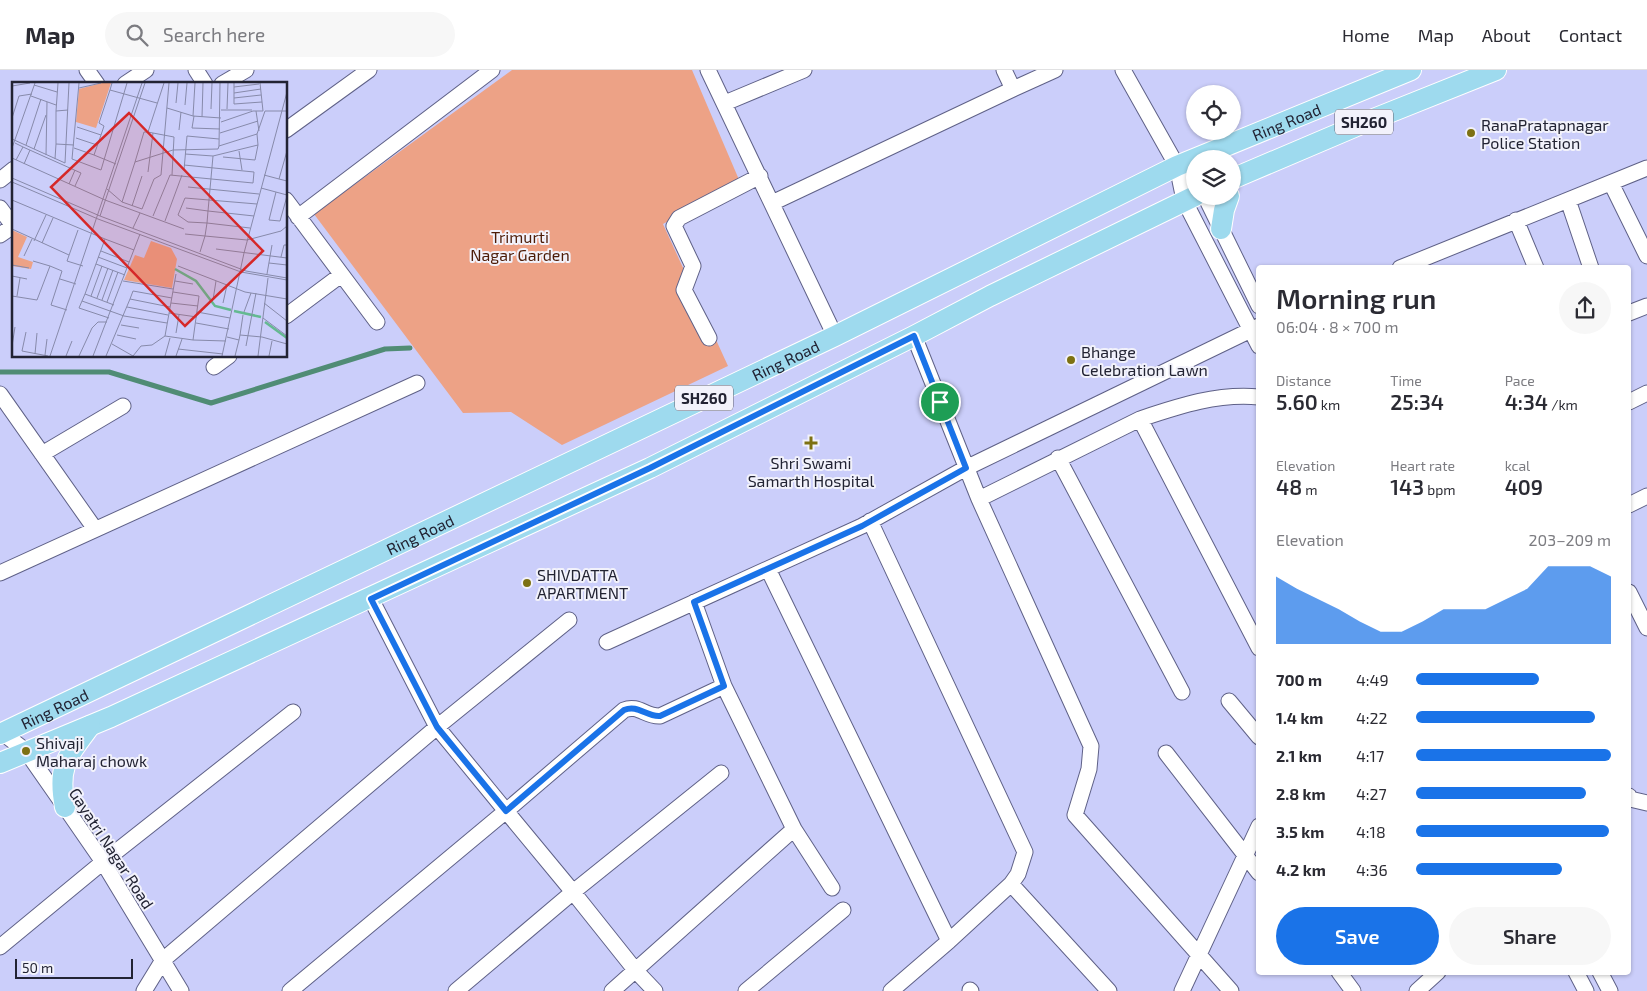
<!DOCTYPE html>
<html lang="en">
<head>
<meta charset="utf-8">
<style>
  :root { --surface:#fff; --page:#f7f7f7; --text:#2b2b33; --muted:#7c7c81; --line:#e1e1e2; --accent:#1a73e8 }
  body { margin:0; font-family:"Exo 2",sans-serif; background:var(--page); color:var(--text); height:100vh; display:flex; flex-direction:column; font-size:19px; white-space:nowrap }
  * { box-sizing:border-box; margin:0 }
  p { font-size:16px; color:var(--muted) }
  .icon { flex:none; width:28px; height:28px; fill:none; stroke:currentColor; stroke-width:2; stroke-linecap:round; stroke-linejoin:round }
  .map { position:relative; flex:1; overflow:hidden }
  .side { position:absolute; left:1256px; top:195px; width:375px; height:710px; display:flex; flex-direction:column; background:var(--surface); border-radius:5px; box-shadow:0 1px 4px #0004 }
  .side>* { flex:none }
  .controls { position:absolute; left:1186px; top:15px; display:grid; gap:10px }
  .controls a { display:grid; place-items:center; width:55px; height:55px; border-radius:50%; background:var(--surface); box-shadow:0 1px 4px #0004; font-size:25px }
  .scale { position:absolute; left:15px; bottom:12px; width:118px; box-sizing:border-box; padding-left:5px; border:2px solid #222333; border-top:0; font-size:14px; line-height:18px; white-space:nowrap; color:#222333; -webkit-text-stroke:4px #f2f2fb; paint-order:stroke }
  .pin { position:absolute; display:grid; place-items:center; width:42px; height:42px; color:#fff; margin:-21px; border:2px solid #fff; border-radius:50%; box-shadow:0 1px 5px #0007 }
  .round { display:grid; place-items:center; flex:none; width:52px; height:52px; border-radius:26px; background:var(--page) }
  .head { display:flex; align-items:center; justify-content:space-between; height:85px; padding:0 20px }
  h1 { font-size:28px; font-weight:600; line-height:38px }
  .stats { display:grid; grid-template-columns:repeat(3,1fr); gap:8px; height:85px; padding:5px 20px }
  .stats div { display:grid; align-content:center }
  .stats b { font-size:21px; font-weight:600 }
  .stats small { font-size:14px; font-weight:400 }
  .stats p { font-size:14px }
  .chart { height:140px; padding:10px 20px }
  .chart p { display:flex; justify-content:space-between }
  .chart svg { width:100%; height:90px; margin-top:5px; fill:var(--accent); opacity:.7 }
  .cta { display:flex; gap:10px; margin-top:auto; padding:10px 20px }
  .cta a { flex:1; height:58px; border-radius:30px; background:var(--accent); color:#fff; font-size:20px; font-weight:600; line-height:58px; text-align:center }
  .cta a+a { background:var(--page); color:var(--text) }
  ul { padding:0 20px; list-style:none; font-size:16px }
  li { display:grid; grid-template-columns:80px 60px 1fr; align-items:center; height:38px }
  li i { height:12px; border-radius:6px; background:var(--accent) }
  header { display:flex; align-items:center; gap:30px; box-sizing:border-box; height:70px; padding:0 25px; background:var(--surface); border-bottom:1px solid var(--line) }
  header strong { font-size:24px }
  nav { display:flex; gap:28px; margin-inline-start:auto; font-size:18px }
  .search { width:350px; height:45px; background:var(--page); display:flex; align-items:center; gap:12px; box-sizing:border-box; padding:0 18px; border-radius:28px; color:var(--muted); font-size:19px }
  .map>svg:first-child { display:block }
  .green { fill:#eda286 }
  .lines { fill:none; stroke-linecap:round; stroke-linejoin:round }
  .stream { stroke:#508c75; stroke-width:5 }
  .minor-casing { stroke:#5f6187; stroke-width:17 }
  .major-casing { stroke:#fff; stroke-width:22 }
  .minor { stroke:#fff; stroke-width:15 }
  .major { stroke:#9edaee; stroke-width:20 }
  .route-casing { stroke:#fff; stroke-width:10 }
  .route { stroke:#1a73e8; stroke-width:6 }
  .poi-dot { fill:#7d7112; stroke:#f2f2fb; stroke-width:2 }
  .labels { text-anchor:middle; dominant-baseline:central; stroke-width:4; stroke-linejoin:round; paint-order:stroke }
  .shield { fill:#f2f2fb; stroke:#60616f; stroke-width:1 }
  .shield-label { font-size:15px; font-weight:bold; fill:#222333 }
  .street-label { font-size:16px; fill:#222333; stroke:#f2f2fb }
  .poi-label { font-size:16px; fill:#222333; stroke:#f2f2fb; text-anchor:start }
  .park-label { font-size:16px; fill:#4d1c07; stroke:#f2f2fb }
  .inset-river { fill:none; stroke:#64b991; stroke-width:2.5 }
  .inset-road { fill:none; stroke:#878aaa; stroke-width:1 }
  .view { fill:#d62828; fill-opacity:0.15; stroke:#d62828; stroke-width:2.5 }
  .inset-edge { fill:none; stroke:#222333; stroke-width:2.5 }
</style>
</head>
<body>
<header>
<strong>Map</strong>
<div class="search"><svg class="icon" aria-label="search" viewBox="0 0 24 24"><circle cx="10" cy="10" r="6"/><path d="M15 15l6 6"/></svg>Search here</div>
<nav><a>Home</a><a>Map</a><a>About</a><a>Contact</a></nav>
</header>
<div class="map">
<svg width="1647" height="921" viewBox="0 0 1647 921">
  <rect width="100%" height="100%" fill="#cbcefa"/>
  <!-- green -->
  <path class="green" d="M 512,0 L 692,0 L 740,112 L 663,154 L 728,296 L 562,375 L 511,342 L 463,343 L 314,144 Z"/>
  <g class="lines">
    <!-- stream -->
    <path class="stream" d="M 0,302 L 109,302 L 211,333 L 385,279 L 410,278"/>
    <!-- minor casing -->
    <g class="minor-casing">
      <path id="minor" d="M 87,0 L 97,14
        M 196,0 L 205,14
        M 708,0 L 835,266
        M 1004,0 L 1013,19 L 1055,0
        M 1123,0 L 1177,96 L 1195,114
        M 125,14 L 146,0
        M 222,14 L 246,0
        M 725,33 L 804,0
        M 286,60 L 369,0
        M 1177,96 L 1184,130 L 1259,276
        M 0,110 L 14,99
        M 1611,113 L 1647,186
        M 1205,126 L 1259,236
        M 286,130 L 377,252
        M 1568,130 L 1591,198
        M 772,133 L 1013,19
        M 0,138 L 14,157
        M 298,147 L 492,0
        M 1516,150 L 1536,198
        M 0,165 L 13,156
        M 1400,198 L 1647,98
        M 1629,243 L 1647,236
        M 286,246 L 341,205
        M 914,266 L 979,429
        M 709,268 L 684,220 L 693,196 L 674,156 L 679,148 L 760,106
        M 214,297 L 229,286
        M 0,324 L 95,459
        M 1259,327 C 1217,323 1179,336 1140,349 L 1259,578
        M 1629,332 L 1647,323
        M 1140,349 L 979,429 L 1091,676 L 1089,699 L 1075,745 L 1231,921
        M 42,384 L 123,336
        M 1058,388 L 1182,622
        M 1629,435 L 1647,426
        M 870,451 L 1025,782 L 1018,804 L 1011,814 L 949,871 L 891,921
        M 768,499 L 949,871
        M 0,503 L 417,313
        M 1629,522 L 1647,558
        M 371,529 L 437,657 L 569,550
        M 694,532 L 724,616
        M 607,572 L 862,456 L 966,398 L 1259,256
        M 1229,631 L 1259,667
        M 0,661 L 26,681 L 65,737 L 103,792 L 181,921
        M 1166,683 L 1259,803
        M 1629,726 L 1630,729 L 1647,733
        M 794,759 L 832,818
        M 1011,814 L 1109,921
        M 0,877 L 103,792 L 293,642
        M 1339,902 L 1353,921
        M 1576,902 L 1586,921
        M 1600,902 L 1610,921
        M 970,920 L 971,921
        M 144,921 L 163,890 L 437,657 L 506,741 L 290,921
        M 456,921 L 573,822 L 506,741 L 624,640 C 638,634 646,647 660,646 L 724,616 L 794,759 L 612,921
        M 655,921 L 636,901 L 573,822 L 721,703
        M 746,921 L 843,840
        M 1182,921 L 1259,756
        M 1417,921 L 1438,902"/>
    </g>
    <!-- major casing -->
    <g class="major-casing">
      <g id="major">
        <path d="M 1232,109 L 1366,52 L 1496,0"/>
        <path d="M 1221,159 L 1224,140 L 1229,126"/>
        <path id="s1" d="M 0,664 L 835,266 L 1177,96 L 1411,0"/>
        <path d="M 0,693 L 111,647 L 650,398 L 914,266 L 990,226 L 1195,126"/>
        <path d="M 65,737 C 57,697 67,687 90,656"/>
      </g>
    </g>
    <!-- minor -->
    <use href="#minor" class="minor"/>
    <!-- major -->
    <use href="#major" class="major"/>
  </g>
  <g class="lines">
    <!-- route casing -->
    <g class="route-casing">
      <path id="route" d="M 914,266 L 966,398 L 862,456 L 694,532 L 724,616 L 660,646 C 646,647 638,634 624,640 L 506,741 L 437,657 L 371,529 L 650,398 Z"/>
    </g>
    <!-- route -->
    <use href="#route" class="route"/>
  </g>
  <!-- markers -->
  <g class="poi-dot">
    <circle cx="1471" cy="63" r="5"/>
    <circle cx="1071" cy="290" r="5"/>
    <path d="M808.5 365.5h5v5h5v5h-5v5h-5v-5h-5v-5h5z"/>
    <circle cx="527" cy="513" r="5"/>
    <circle cx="26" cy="681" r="5"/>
  </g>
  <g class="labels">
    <!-- shield labels -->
    <g class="shield">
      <rect x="1335" y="39.5" width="58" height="25" rx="4"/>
      <rect x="675" y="315.5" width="58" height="25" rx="4"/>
    </g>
    <g class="shield-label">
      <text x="1364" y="52">SH260</text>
      <text x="704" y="328">SH260</text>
    </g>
    <!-- street labels -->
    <g class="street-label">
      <text stroke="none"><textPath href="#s1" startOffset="1425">Ring Road</textPath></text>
      <text stroke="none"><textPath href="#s1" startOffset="870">Ring Road</textPath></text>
      <text stroke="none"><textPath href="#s1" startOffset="465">Ring Road</textPath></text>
      <text stroke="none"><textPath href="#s1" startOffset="60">Ring Road</textPath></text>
      <text transform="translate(112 778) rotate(57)">Gayatri Nagar Road</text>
    </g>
    <!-- poi labels -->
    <g class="poi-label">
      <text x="1481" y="54">RanaPratapnagar<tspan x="1481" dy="18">Police Station</tspan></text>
      <text x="1081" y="281">Bhange<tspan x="1081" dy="18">Celebration Lawn</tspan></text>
      <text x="811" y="392" text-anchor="middle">Shri Swami<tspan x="811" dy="18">Samarth Hospital</tspan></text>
      <text x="537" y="504">SHIVDATTA<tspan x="537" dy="18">APARTMENT</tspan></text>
      <text x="36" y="672">Shivaji<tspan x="36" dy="18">Maharaj chowk</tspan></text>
    </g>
    <!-- park labels -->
    <g class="park-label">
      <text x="520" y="166">Trimurti<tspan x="520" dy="18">Nagar Garden</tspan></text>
    </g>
  </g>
  <!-- overview -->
  <g transform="translate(12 12)">
    <rect width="275" height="275" fill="#cbcefa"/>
    <path d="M 90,1 L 99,1 L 84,46 L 64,40 L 67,7 ZM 0,148 L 15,155 L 6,175 L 21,180 L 19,187 L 0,184 ZM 139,159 L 159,166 L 165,177 L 160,206 L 112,198 L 123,173 L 132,176 Z" fill="#eda286"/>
    <path class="inset-river" d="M 163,187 L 184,199 L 203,224 L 219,228M 222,229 L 249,235M 253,240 L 275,256"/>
    <path class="inset-road" d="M 46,1 L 44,29 L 56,28M 67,1 L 60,77 L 89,88 L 115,1M 100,1 L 98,8 L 145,21M 248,1 L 251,29M 22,3 L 45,10M 0,4 L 18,1M 222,5 L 247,2M 67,6 L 89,1M 222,11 L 249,7M 19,14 L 44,23M 222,16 L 249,13M 164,21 L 166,1M 222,22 L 250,20M 222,22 L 222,1M 173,23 L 175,1M 155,26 L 181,34 L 209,36M 199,27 L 200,1M 215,27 L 216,1M 209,28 L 240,28M 44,29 L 44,62 L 62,63M 244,29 L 247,49M 181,34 L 183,1M 182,34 L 180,46 L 208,47M 190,35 L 191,1M 0,36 L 7,14 L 20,12M 209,40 L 241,29 L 251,29M 65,45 L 89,53 L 92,44 L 87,41 L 98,8M 167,48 L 169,30M 141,51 L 162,55 L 160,93M 208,51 L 246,39M 64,56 L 85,63M 0,57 L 53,81 L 57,1M 3,61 L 11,65 L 4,78M 14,63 L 29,17M 207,64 L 208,1M 11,65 L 69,91 L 63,104M 0,66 L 23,1M 62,66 L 82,73 L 89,53M 22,67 L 34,33M 227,69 L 230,88M 275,69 L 267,97 L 275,99M 173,72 L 201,74M 34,73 L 35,20M 82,73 L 104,82M 211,75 L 243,78 L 246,63M 0,76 L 93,118 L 172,147M 43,77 L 44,62M 123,80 L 132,50 L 136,50 L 152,1M 12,82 L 18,68M 172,88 L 175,54 L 207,57M 136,90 L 141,51 L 136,50M 252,93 L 267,97M 0,96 L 88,134 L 234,189 L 275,196M 0,100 L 86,137 L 229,190 L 275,198M 57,102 L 63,88M 176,105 L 247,112M 249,106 L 275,113M 95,107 L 110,120 L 123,80 L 161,68 L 206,67 L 207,64 L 245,52M 264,110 L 257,138 L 268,139 L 275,114M 0,118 L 93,157 L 73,212M 110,120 L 130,127 L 142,97 L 149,93 L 157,1M 120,124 L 130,94M 174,126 L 196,129 L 201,74 L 246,63 L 245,52 L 253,29 L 275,29M 88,134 L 133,1M 141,134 L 158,93 L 241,101 L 242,90 L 172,83M 242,134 L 196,129 L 195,141 L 176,140 L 166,133 L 173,116 L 245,122M 153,139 L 170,93M 121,146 L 128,131M 238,146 L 195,141 L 193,154 L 235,158 L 269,149 L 275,144M 0,147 L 57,173M 66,148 L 55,179 L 71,184M 173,152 L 193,154 L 188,170M 93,157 L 122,168M 22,159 L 34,133M 30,161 L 41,136M 204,167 L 275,176M 89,169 L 117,180M 12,174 L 20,157M 86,175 L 115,186M 269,175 L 272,163 L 275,163M 21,179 L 38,184M 257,181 L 275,183M 84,182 L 113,193M 0,183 L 17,186M 166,184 L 233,210 L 275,217M 255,192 L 260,163M 0,194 L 15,197M 48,197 L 64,202M 111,199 L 161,207M 163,199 L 181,202M 161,210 L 187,214 L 181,258 L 214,259M 0,214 L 25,218 L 38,184 L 50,189 L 39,223 L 55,228M 5,214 L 8,196M 79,214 L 90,184M 85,216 L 96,186M 90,218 L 101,188M 201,218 L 204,199M 70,219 L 67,226 L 97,236M 95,220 L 106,190M 159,221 L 186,224M 211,221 L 215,203M 252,221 L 275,239M 102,223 L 73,212 L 70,219 L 112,234 L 155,241M 115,225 L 156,233M 158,225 L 118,217 L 121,209 L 160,216M 185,230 L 218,236M 232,230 L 239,211M 157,231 L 185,235M 251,236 L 275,254M 184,241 L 217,247M 109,243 L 127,246M 14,250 L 10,269 L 36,274M 164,251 L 167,233M 105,253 L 124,257M 228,253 L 231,233M 153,254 L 181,258M 215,255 L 227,258 L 228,253 L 250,255 L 275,262M 100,262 L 121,274M 0,264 L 3,245M 234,264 L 244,211M 166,267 L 211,272M 23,272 L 25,251M 33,273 L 35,257M 38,274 L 130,1M 54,274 L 60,259M 67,274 L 80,246 L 86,240 L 95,240M 81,274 L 128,152M 94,274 L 118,217M 121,274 L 129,264 L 140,263 L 153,254 L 164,192M 153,274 L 158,256M 164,274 L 170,257M 210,274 L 232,171 L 275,10M 223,274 L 227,258M 246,274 L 256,196M 257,274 L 260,259"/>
    <path class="view" d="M 117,31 L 251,169 L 173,244 L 39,105 Z"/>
    <rect width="275" height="275" class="inset-edge"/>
  </g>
</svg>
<div class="controls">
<a><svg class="icon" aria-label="locate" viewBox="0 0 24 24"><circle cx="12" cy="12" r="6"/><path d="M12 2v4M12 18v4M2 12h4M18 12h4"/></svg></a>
<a><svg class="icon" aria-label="layers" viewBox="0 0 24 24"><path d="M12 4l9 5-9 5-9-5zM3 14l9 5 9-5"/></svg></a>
</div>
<div class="scale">50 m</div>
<div class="pin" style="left:940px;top:332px;background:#1e9e55"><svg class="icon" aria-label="arrive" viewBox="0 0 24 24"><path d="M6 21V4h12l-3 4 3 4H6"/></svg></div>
<section class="side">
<div class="head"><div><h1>Morning run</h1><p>06:04 · 8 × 700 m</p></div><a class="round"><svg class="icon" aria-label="share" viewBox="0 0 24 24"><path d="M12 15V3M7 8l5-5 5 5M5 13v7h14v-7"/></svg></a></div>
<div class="stats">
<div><p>Distance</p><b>5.60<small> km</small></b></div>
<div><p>Time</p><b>25:34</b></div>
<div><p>Pace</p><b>4:34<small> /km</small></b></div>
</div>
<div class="stats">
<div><p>Elevation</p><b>48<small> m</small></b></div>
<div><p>Heart rate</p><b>143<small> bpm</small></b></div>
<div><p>kcal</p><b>409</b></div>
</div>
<div class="chart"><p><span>Elevation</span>203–209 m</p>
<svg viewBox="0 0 160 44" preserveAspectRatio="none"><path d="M0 44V11L10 17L20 22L30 27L40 33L50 38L60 38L70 33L80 27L90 27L100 27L110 22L120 17L130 6L140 6L150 6L160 11V44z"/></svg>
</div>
<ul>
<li><b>700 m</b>4:49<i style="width:63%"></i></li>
<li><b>1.4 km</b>4:22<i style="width:92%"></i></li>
<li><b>2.1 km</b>4:17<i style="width:100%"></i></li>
<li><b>2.8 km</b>4:27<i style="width:87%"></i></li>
<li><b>3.5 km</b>4:18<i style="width:99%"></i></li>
<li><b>4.2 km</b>4:36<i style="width:75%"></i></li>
</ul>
<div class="cta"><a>Save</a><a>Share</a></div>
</section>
</div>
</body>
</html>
